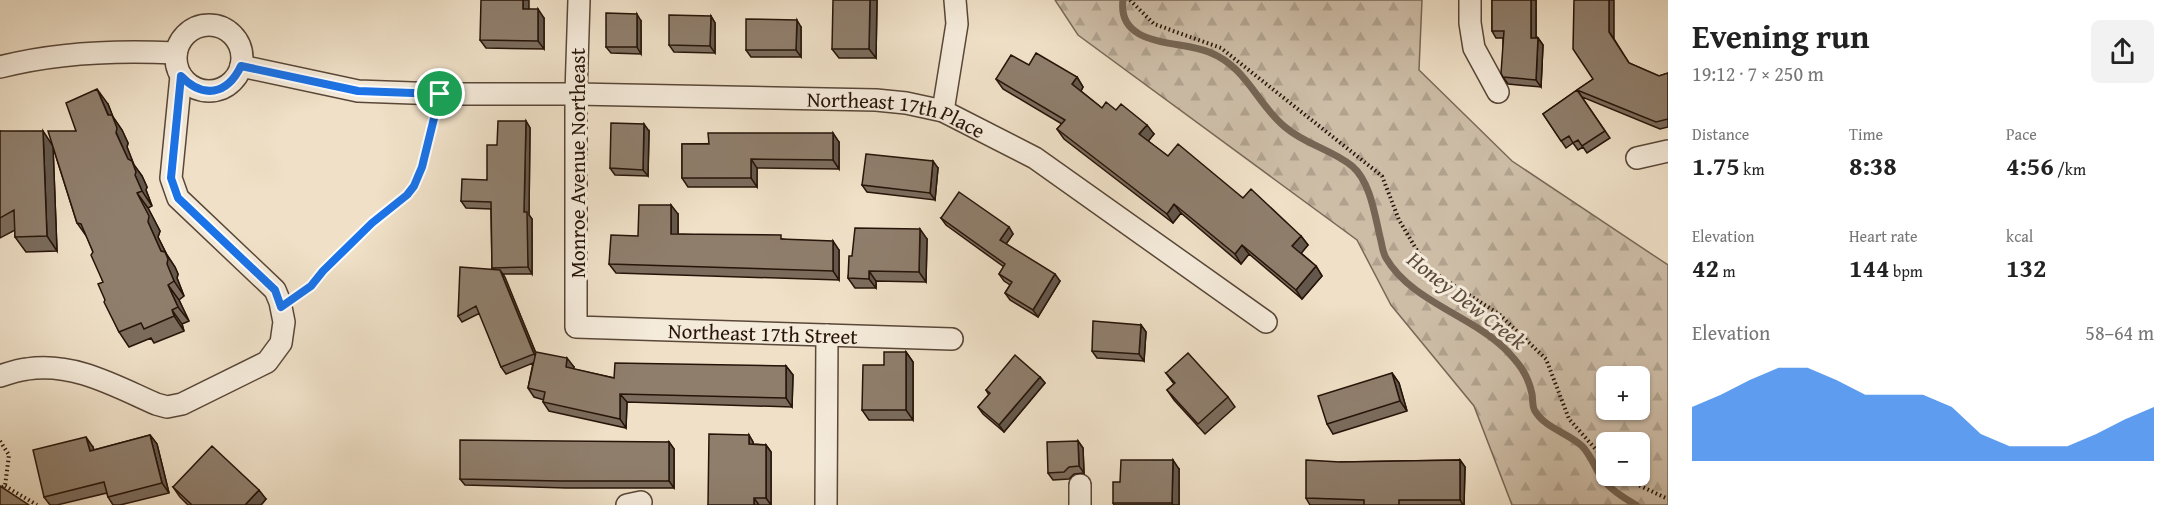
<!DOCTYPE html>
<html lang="en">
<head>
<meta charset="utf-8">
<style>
  :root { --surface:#fff; --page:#f2f2f2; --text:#222; --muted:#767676; --accent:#1a73e8 }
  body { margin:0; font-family:"Gentium Book Plus",serif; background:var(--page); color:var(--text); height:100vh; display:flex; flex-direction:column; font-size:22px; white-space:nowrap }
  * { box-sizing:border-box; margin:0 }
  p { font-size:20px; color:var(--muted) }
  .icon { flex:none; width:33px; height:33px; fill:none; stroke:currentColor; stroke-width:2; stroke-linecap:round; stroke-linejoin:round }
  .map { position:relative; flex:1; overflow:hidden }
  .drawer { display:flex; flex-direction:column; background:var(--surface); width:510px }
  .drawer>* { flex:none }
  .fabs { position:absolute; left:1596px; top:366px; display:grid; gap:12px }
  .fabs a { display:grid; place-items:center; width:54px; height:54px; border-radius:9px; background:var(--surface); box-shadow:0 2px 4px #0004; font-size:30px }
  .pin { position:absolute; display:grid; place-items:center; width:51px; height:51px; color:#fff; margin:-26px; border:3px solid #fff; border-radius:50%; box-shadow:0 2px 6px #0007 }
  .round { display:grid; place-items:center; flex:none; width:63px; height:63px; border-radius:9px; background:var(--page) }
  .headline { display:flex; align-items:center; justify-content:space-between; height:102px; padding:0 24px }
  h1 { font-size:33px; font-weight:700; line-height:45px }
  .stats { display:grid; grid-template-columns:repeat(3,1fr); gap:9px; height:102px; padding:6px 24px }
  .stats div { display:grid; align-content:center }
  .stats b { font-size:26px; font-weight:700 }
  .stats small { font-size:16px; font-weight:400 }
  .stats p { font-size:16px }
  .chart { height:168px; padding:12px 24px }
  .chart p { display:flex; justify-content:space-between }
  .chart svg { width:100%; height:108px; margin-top:6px; fill:var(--accent); opacity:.7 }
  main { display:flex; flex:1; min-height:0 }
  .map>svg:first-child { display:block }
  .forest { fill:url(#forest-firs); stroke:#7a6858; stroke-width:1.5; fill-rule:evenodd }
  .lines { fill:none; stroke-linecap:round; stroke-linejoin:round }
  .stream { stroke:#766554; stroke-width:7 }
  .minor-casing { stroke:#594738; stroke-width:24 }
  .path { stroke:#271409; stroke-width:4; stroke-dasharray:1.5 3; stroke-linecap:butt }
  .minor { stroke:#f5ebdb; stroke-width:21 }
  .wall { fill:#7b6c5d; stroke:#271409; stroke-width:1.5 }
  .shaded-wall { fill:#64584c; stroke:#271409; stroke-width:1.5 }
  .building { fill:#8f7e6c; stroke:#271409; stroke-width:1.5 }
  .route-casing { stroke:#fff; stroke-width:12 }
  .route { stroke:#1a73e8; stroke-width:8 }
  .labels { text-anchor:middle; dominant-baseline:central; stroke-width:6; stroke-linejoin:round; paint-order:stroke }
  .street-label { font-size:21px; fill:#271409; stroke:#f5ebdb }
  .water-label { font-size:22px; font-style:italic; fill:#5c4a3b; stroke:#f5ebdb }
</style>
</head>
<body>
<main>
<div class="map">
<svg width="1668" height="505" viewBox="0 0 1668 505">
  <defs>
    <pattern id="forest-firs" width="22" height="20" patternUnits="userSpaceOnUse" patternTransform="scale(1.5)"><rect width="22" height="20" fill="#cdbda7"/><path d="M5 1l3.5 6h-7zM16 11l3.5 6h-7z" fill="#b0a28e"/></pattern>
  </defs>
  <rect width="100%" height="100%" fill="#efe0c7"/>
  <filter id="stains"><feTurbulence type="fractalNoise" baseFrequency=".00333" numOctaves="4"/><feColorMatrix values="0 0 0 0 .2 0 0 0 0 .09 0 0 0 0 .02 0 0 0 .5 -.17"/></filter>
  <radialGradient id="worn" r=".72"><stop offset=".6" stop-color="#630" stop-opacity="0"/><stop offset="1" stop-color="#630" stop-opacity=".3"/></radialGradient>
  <!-- forest -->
  <path class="forest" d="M 1055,0 L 1422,0 L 1419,70 L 1512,161 L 1668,265 L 1668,505 L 1512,505 L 1474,406 L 1391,305 L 1357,240 L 1078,35 ZM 1606,376 L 1640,376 L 1640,410 L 1606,410 ZM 1606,442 L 1640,442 L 1640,476 L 1606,476 Z"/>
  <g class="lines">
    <!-- stream -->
    <path class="stream" d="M 1123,0 C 1117,48 1180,40 1209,52 C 1247,67 1256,103 1285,127 C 1306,145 1331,149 1352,166 C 1371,182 1375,217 1381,241 C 1382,246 1383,253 1386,258 C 1410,300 1471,316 1504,348 C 1518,362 1528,374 1532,394 C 1533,399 1532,407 1535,411 C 1545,428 1568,433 1582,446 C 1593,457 1596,474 1607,484 C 1615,493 1626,499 1636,505"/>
    <!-- minor casing -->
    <g class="minor-casing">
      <g id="minor">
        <path id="s1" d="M 579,0 L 576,94 L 576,327 L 952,339"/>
        <path d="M 1470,0 L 1470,23 L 1474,48 L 1498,92"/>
        <circle cx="209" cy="58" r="33"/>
        <path id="s2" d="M 241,66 L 358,91 L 440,94 L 576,94 L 876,100 L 906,103 L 943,111 L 1035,158 L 1266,322"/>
        <path d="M 0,67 C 58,52 117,50 176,53"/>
        <path d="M 943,111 L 957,24 L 955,0"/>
        <path d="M 1637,158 L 1668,151"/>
        <path d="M 0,376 C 9,373 18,370 27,369 C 74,362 115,386 156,404 L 167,407 L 182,404 L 267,362 L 281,343 L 284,322 L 280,302 L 275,290 L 178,198 L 171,178 L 181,76"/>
        <path d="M 627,505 L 641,502"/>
        <path d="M 826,505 L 827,335"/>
        <path d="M 1080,505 L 1080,485"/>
      </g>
    </g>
    <!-- path -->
    <path class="path" d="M 1130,0 L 1154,24 L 1221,48 L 1382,176 L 1399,220 L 1428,269 L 1499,314 L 1546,359 L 1569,419 L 1606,461
      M 299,295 L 311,287 L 323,271 L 372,223 L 407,196 L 414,186 L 422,167 L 435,113
      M 0,441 L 9,455 L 5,486 L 0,488
      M 1619,476 L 1668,499
      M 5,486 L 37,505"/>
    <!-- minor -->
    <use href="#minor" class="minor"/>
  </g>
  <!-- wall -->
  <path class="wall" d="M 877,0 L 876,58 L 839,58 L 832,49 Z
    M 1492,0 L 1536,0 L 1536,38 L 1538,38 L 1543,45 L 1541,87 L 1508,84 L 1503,77 L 1503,38 L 1496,38 L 1492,31 Z
    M 529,9 L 544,18 L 544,49 L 486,48 L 480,40 Z
    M 711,16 L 715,23 L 715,53 L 674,52 L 669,45 Z
    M 641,21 L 641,54 L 611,53 L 606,47 Z
    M 801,27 L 801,57 L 751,57 L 746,50 Z
    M 1614,39 L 1629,63 L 1659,76 L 1668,73 L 1668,127 L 1660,129 L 1582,97 L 1577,90 L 1593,79 Z
    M 1029,65 L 1077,77 L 1083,87 L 1081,91 L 1102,108 L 1116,110 L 1154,134 L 1148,141 L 1168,156 L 1243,198 L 1301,236 L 1308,245 L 1301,253 L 1316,266 L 1322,276 L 1302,299 L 1249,254 L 1241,264 L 1181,213 L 1173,223 L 1064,139 L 1057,129 L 1062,124 L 1003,89 L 996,79 Z
    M 1577,90 L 1610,138 L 1587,153 L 1583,147 L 1578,150 L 1573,143 L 1566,148 L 1543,114 Z
    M 108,104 L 113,117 L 122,130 L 128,143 L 127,147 L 134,165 L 142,176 L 147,187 L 146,190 L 152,206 L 148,208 L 160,231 L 158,237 L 167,255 L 175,267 L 178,274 L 177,278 L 184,296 L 179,300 L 189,321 L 182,324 L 184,331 L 154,343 L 151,338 L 129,347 L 119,332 L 105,300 L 103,282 L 93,252 L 87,237 L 77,223 L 53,147 L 57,251 L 26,252 L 15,237 L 15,230 L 0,238 L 0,131 L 53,145 L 76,131 Z
    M 526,121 L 530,128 L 529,215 L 532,219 L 532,274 L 503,274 L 536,353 L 574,367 L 573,369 L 614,378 L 786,366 L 793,375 L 792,407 L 627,402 L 626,428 L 549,411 L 543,402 L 544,400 L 534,397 L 528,388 L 533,363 L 506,374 L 501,367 L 480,313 L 462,322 L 458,316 L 493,270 L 492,268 L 491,209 L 466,208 L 461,201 L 487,180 L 497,145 Z
    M 649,131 L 648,176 L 615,175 L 610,168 Z
    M 839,142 L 839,169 L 757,168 L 757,187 L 688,187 L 682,178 L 682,144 Z
    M 938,168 L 935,200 L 867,192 L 862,185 Z
    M 678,214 L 678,234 L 783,239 L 839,250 L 839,280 L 616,273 L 609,264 L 638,236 Z
    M 941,218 L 1009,227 L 1013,234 L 1006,244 L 1060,281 L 1038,317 L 1010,300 L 1005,293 L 1010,285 L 1004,281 L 999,274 L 1004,267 L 946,225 Z
    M 927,239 L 926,282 L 876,281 L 876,288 L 855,288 L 848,278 L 852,256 Z
    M 1141,325 L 1146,332 L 1144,361 L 1097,358 L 1092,351 Z
    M 906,352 L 913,362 L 913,420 L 869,420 L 862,410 L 884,365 Z
    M 1166,373 L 1228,397 L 1235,407 L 1205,434 L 1174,400 L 1167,390 L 1174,384 Z
    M 1392,373 L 1399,383 L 1407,411 L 1333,434 L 1327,424 Z
    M 1040,377 L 1045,383 L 1004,432 L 983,414 L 978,407 L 989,395 L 986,390 Z
    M 150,435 L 157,444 L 169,493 L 120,505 L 113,505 L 108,497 L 107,493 L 57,505 L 50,505 L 44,497 L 93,447 L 94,450 Z
    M 749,435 L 753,442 L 753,444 L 766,445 L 771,452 L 771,505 L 708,505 Z
    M 1078,441 L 1083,448 L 1084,473 L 1074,474 L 1069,479 L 1053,480 L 1048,473 Z
    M 669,442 L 674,449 L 674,488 L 566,488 L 465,485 L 460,479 Z
    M 1460,460 L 1465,467 L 1464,505 L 1310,505 L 1306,498 L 1340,462 Z
    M 1179,469 L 1179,505 L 1114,505 L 1113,503 Z
    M 173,487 L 266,499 L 261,505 L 188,505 L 180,497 Z"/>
  <!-- shaded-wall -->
  <path class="shaded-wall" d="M 523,0 L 529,0 L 529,17 L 523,9 Z
    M 870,0 L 877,0 L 876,58 L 869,49 Z
    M 1531,0 L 1536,0 L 1536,44 L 1531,38 Z
    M 1609,0 L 1614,0 L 1614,39 L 1609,32 Z
    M 538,9 L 544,18 L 544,49 L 538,41 Z
    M 637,14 L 641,21 L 641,54 L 637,47 Z
    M 711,16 L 715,23 L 715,53 L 710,46 Z
    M 797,20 L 801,27 L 801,57 L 796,50 Z
    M 1538,38 L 1543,45 L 1541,87 L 1536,80 Z
    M 1077,77 L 1083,87 L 1079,94 L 1072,84 Z
    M 97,89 L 108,104 L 113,117 L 122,130 L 128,143 L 127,147 L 134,165 L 142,176 L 147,187 L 146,190 L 152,206 L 142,191 Z
    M 526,121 L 530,128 L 529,215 L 532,219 L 532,274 L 528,267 L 524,212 Z
    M 644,124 L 649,131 L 648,176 L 643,170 Z
    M 1147,125 L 1154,134 L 1146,144 L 1139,134 Z
    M 43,131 L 53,146 L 57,251 L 47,236 Z
    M 833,133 L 839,142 L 839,169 L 833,160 Z
    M 751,159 L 757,168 L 757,187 L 751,178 Z
    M 933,161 L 938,168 L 935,200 L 930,193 Z
    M 137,193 L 148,208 L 160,231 L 158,237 L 167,255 L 175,267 L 178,274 L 177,278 L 184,296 L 174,281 L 148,222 Z
    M 1174,204 L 1181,213 L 1173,223 L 1167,214 Z
    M 671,205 L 678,214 L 678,243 L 671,234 Z
    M 1009,227 L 1013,234 L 1004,247 L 1000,240 Z
    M 920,229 L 927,239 L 926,282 L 919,272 Z
    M 1301,236 L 1308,245 L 1299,256 L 1292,246 Z
    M 833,241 L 839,250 L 839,280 L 833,271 Z
    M 1242,245 L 1249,254 L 1241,264 L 1235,254 Z
    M 1316,266 L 1322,276 L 1302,299 L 1296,290 Z
    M 500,270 L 505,277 L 539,361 L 534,354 Z
    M 869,271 L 876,281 L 876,288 L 869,279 Z
    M 1055,274 L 1060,281 L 1038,317 L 1033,310 Z
    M 168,285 L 179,300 L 189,321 L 178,307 Z
    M 172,310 L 182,324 L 184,331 L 174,316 Z
    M 1141,325 L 1146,332 L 1144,361 L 1139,354 Z
    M 906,352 L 913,362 L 913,420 L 906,410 Z
    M 567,358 L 574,367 L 572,376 L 566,367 Z
    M 786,366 L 793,375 L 792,407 L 786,398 Z
    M 1392,373 L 1399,383 L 1407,411 L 1400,401 Z
    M 1040,377 L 1045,383 L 1004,432 L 999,425 Z
    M 620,394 L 627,402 L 626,428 L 620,419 Z
    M 150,435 L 157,444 L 169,493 L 162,483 Z
    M 749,435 L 753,442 L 753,451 L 749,444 Z
    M 86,437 L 93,447 L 96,460 L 90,451 Z
    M 1078,441 L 1083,448 L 1084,473 L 1079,466 Z
    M 669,442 L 674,449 L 674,488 L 669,481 Z
    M 766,445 L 771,452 L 771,505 L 766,498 Z
    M 1173,460 L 1179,469 L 1179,505 L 1173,505 L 1172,503 Z
    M 1460,460 L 1465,467 L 1464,505 L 1463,505 L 1460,500 Z
    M 259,490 L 266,499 L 261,505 L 245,505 Z
    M 754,498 L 759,505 L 754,505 Z"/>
  <!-- building -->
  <path class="building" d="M 481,0 L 523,0 L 523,9 L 538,9 L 538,41 L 480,40 Z
    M 833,0 L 870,0 L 869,49 L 832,49 Z
    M 1492,0 L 1531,0 L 1531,38 L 1538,38 L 1536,80 L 1503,77 L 1501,73 L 1504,31 L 1492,31 Z
    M 1574,0 L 1609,0 L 1609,32 L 1629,63 L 1659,76 L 1668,73 L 1668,119 L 1656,122 L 1577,90 L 1593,79 L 1573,49 Z
    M 606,13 L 637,14 L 637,47 L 606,47 Z
    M 669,15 L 711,16 L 710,46 L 669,45 Z
    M 746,19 L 797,20 L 796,50 L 746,50 Z
    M 1036,53 L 1077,77 L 1072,84 L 1102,108 L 1106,102 L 1116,110 L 1121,104 L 1147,125 L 1139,134 L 1168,156 L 1178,144 L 1243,198 L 1251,189 L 1301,236 L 1292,246 L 1316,266 L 1296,290 L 1242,245 L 1235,254 L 1174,204 L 1167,214 L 1057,129 L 1065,120 L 996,79 L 1011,55 L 1029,65 Z
    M 97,89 L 108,115 L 112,115 L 117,128 L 116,133 L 128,159 L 132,161 L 136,172 L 135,175 L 142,191 L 137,193 L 149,216 L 148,222 L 161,251 L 165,252 L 168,259 L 167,264 L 174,281 L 168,285 L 178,307 L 172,310 L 174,316 L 144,329 L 141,323 L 119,332 L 104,302 L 105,300 L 98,284 L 103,282 L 91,255 L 93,252 L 81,224 L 77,223 L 48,131 L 76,131 L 66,103 Z
    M 1577,90 L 1605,131 L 1582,146 L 1578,140 L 1573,143 L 1569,136 L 1561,141 L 1543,114 Z
    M 498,121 L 526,121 L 524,212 L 527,212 L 528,267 L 492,268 L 491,202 L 461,201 L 462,179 L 487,180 L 487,145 L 497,145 Z
    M 611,123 L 644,124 L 643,170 L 610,168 Z
    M 0,131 L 43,131 L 47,236 L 15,237 L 14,210 L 0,218 Z
    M 708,133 L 833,133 L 833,160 L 751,159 L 751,178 L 682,178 L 682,144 L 709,144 Z
    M 866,154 L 933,161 L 930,193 L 862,185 Z
    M 959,192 L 1009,227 L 1000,240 L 1055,274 L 1033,310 L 1005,293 L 1012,282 L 999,274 L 1005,264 L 941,218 Z
    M 639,205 L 671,205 L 671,234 L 781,235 L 781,239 L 833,241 L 833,271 L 609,264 L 611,235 L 638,236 Z
    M 855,228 L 920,229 L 919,272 L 869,271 L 869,279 L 848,278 L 849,256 L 852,256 Z
    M 460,267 L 500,270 L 534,354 L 501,367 L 476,306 L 458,316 Z
    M 1093,321 L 1141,325 L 1139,354 L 1092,351 Z
    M 536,352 L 567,358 L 566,367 L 614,378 L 615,363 L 786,366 L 786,398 L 620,394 L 620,419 L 543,402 L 545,392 L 528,388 Z
    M 884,352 L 906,352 L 906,410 L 862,410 L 863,365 L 884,365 Z
    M 1188,353 L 1228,397 L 1198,424 L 1167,390 L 1175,383 L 1166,373 Z
    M 1015,355 L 1040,377 L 999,425 L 978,407 L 990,393 L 986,390 Z
    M 1392,373 L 1400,401 L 1327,424 L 1318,396 Z
    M 709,434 L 749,435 L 749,444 L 766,445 L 766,498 L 754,498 L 754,505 L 708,505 Z
    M 150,435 L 162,483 L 108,497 L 104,482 L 44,497 L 33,450 L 86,437 L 90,451 Z
    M 460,440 L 669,442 L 669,481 L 561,481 L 460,479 Z
    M 1078,441 L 1079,466 L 1069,467 L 1064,472 L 1048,473 L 1047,442 Z
    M 212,446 L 259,490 L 245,505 L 192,505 L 173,487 Z
    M 1121,460 L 1173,460 L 1172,503 L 1113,503 L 1113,482 L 1120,482 Z
    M 1306,460 L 1340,462 L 1460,460 L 1460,500 L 1399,500 L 1399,505 L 1364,505 L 1364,500 L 1306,498 Z
    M 0,486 L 29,505 L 0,505 Z"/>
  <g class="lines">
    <!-- route casing -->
    <g class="route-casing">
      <path id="route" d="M 241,66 L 358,91 L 440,94 L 422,167 L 414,186 L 407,195 L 372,223 L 323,271 L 311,286 L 281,307 L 275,290 L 178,198 L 171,178 L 181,76 C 203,99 227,95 241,66 Z"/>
    </g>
    <!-- route -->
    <use href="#route" class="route"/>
  </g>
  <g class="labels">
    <!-- street labels -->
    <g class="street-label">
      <text stroke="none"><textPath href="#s2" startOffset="660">Northeast 17th Place</textPath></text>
      <text transform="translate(577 163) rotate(-90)">Monroe Avenue Northeast</text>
      <text stroke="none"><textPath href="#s1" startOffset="514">Northeast 17th Street</textPath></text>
    </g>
    <!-- water labels -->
    <g class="water-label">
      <text transform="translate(1467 300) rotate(38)">Honey Dew Creek</text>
    </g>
  </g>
  <rect width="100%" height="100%" filter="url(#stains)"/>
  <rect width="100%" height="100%" fill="url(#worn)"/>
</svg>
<div class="fabs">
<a>+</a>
<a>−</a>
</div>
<div class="pin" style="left:440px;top:94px;background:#1e9e55"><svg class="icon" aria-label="arrive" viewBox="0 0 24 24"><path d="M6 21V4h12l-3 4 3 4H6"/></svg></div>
</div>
<section class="drawer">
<div class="headline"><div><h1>Evening run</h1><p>19:12 · 7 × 250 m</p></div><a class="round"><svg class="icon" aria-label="share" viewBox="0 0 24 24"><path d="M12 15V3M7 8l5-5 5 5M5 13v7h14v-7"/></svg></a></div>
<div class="stats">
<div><p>Distance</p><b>1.75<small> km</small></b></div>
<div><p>Time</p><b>8:38</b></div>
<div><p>Pace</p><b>4:56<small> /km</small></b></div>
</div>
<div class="stats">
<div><p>Elevation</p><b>42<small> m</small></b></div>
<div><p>Heart rate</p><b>144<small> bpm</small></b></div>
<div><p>kcal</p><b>132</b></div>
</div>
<div class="chart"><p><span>Elevation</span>58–64 m</p>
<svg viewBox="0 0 160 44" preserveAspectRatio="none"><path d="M0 44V22L10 17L20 11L30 6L40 6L50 11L60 17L70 17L80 17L90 22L100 33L110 38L120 38L130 38L140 33L150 27L160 22V44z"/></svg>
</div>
</section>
</main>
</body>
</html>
